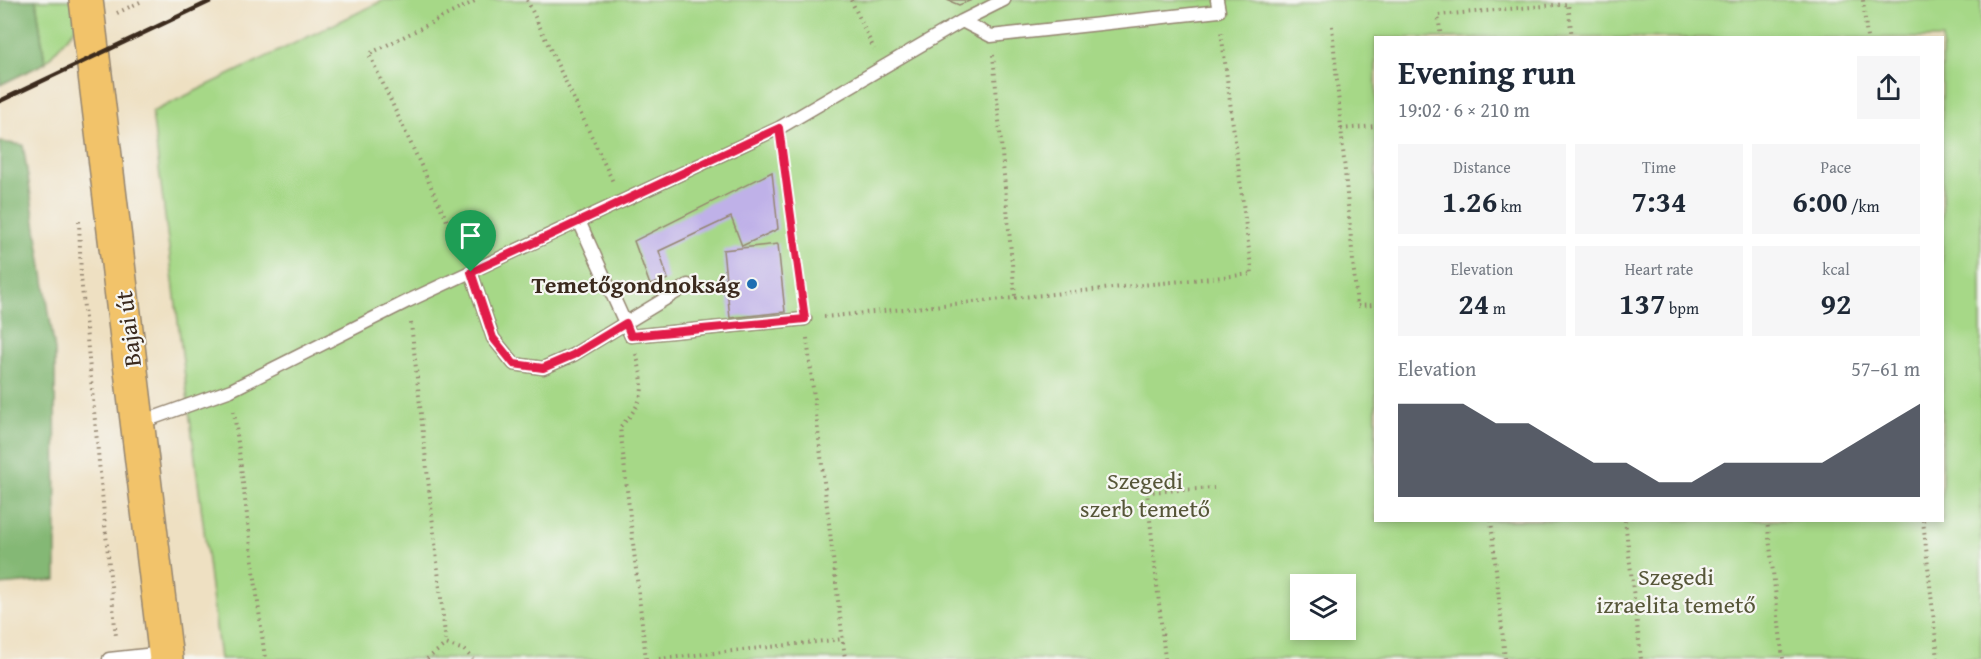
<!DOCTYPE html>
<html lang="en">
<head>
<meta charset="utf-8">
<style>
  :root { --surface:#fff; --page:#f6f6f7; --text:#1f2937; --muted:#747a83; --accent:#111827 }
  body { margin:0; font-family:"Gentium Book Plus",serif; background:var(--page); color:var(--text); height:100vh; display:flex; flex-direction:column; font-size:22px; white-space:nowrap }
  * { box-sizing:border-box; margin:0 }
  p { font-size:20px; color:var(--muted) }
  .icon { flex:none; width:33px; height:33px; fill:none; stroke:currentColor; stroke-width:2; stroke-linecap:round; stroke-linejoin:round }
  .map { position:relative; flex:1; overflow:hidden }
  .panel { position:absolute; left:1374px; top:36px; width:570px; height:486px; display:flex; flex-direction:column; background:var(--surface); border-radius:0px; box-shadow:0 3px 9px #0003 }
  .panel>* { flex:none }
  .buttons { position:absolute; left:1290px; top:574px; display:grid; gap:12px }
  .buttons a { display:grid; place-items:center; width:66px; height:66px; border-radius:0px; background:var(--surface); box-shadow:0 3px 9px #0003; font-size:30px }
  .pin { position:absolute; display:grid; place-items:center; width:51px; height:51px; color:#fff; margin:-62px -26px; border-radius:50% 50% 50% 0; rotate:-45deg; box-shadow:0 0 6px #0007 }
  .pin .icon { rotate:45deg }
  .round { display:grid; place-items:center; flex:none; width:63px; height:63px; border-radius:0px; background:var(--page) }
  .head { display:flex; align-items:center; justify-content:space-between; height:102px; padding:0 24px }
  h1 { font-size:33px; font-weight:700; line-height:45px }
  .figures { display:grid; grid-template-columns:repeat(3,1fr); gap:9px; height:102px; padding:6px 24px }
  .figures div { display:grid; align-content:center; border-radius:0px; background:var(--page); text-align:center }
  .figures b { font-size:30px; font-weight:700 }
  .figures small { font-size:16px; font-weight:400 }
  .figures p { font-size:16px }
  .chart { height:168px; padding:12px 24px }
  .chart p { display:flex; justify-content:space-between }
  .chart svg { width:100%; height:108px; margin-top:6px; fill:var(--accent); opacity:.7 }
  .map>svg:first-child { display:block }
  .green { fill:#a6d887; stroke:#708152; stroke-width:1.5; fill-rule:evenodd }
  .forest { fill:#84b874; stroke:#607149; stroke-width:1.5 }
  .building { fill:#bfb1e8 }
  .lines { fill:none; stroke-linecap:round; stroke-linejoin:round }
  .service-casing { stroke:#948570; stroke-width:15 }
  .primary-casing { stroke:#948570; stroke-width:36 }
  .path { stroke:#948570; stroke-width:4; stroke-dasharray:1.5 4.5; stroke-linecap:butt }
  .service { stroke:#fff; stroke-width:12 }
  .primary { stroke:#f2c36a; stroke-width:33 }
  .rail { stroke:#3b2a1e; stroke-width:4.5 }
  .route-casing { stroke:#fff; stroke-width:12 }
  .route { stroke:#e11d48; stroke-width:8 }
  .poi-dot { fill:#1f6fb2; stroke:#f6f6f2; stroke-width:2 }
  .labels { text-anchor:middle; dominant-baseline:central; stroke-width:4.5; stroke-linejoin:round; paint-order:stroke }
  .poi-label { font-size:24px; font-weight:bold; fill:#3b2a1e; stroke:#f6f6f2; text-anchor:end }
  .street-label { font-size:24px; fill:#3b2a1e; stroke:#f6f6f2 }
  .park-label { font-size:24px; fill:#565638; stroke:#f6f6f2 }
</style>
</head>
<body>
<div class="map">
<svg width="1981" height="659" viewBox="0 0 1981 659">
  <rect width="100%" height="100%" fill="#f6f6f2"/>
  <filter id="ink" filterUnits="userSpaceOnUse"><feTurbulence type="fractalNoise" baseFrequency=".0167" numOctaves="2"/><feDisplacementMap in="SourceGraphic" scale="12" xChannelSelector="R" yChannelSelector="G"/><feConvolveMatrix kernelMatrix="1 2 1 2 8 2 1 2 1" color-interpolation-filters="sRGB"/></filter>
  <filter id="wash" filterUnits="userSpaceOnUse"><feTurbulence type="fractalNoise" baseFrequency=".008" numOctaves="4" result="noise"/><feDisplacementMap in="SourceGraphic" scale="24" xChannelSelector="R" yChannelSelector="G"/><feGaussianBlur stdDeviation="1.35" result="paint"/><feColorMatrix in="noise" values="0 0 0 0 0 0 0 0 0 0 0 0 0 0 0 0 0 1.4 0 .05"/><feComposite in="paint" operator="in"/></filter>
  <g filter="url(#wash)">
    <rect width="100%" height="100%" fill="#eee0c2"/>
    <!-- green -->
    <path class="green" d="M 36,0 L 100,0 L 45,63 Z
      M 384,0 L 1981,0 L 1981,659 L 220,659 L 152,112 ZM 1376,38 L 1942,38 L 1942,520 L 1376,520 ZM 1300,585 L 1346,585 L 1346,630 L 1300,630 Z"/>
    <!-- forest -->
    <path class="forest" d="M 0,0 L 36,0 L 45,63 L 0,85 Z
      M 0,142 L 23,145 L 55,351 L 56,580 L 0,585 Z"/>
    <g id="blocks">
      <!-- building -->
      <path class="building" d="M 947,0 L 972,0 L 959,5 Z
        M 772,172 L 778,229 L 742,246 L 731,217 L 659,251 L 668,279 L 650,285 L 634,241 Z
        M 778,244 L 785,312 L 730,318 L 723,250 Z"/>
    </g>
  </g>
  <g filter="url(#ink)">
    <use href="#blocks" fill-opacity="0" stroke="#948570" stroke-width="1.5"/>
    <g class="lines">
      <!-- service casing -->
      <g class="service-casing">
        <path id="service" d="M 962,21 L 991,36 L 1219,11 L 1217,0
          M 579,221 L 631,336 L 805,319
          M 471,272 L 493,338 L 514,364 L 543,368 L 573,355 L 688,285
          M 139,423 L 231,390 L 408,301 L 779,128 L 962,21 L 1004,0
          M 109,659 L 164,653"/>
      </g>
      <!-- primary casing -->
      <g class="primary-casing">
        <path id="primary" d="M 86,0 L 166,659"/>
      </g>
      <!-- path -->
      <path class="path" d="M 527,0 L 614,184
        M 851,0 L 874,49
        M 1863,0 L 1867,38
        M 117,13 L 144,0
        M 1332,26 L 1357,306 L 1376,305
        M 1441,38 L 1438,15 L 1568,4 L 1572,38
        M 993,55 L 1015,296
        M 1341,129 L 1376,126
        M 781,148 L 802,298
        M 79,221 L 81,277 L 116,637
        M 462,253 L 369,54 L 477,0
        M 824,317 L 1252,274 L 1221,31
        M 411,323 L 446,644 L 464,650 L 473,659
        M 807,338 L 845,659
        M 636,354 C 646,389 645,401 620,427 L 646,659
        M 234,411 L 265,659
        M 1491,520 L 1505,659
        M 1625,520 L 1641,659
        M 1767,520 L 1783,659
        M 1923,520 L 1938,659
        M 427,659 L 446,644
        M 659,659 L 843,639
        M 1165,659 L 1147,492 L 1214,488"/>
      <!-- service -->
      <use href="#service" class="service"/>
      <!-- primary -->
      <use href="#primary" class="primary"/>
      <!-- rail -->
      <path class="rail" d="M 0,101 L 213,0"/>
    </g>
  </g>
  <g class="lines" filter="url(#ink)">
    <!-- route casing -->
    <g class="route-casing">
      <path id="route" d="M 779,128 L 805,319 L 631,336 L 626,323 L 573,355 L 543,368 L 514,364 L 493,338 L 471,272 Z"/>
    </g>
    <!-- route -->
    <use href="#route" class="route"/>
  </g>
  <!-- markers -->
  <circle class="poi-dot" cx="752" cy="284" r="6"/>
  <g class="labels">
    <!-- poi labels -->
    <g class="poi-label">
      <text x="740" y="284">Temetőgondnokság</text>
    </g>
    <!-- street labels -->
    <g class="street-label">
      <text transform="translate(128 329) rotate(-97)">Bajai út</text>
    </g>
    <!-- park labels -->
    <g class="park-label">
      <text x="1145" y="480">Szegedi<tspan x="1145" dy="28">szerb temető</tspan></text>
      <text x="1676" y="576">Szegedi<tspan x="1676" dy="28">izraelita temető</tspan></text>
    </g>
  </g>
</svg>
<div class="buttons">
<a><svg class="icon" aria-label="layers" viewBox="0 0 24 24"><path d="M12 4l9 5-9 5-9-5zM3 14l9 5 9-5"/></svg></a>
</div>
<div class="pin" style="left:471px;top:272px;background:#1e9e55"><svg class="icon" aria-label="arrive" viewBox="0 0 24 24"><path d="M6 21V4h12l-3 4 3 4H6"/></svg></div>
<section class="panel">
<div class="head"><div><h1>Evening run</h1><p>19:02 · 6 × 210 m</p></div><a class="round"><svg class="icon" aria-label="share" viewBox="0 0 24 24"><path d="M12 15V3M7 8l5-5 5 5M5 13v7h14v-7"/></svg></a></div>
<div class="figures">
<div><p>Distance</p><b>1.26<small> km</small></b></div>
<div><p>Time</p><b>7:34</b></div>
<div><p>Pace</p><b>6:00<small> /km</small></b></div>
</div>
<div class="figures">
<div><p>Elevation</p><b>24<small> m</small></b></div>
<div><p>Heart rate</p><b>137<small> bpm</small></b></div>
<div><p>kcal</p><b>92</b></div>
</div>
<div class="chart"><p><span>Elevation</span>57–61 m</p>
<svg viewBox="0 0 160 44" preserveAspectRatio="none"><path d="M0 44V6L10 6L20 6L30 14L40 14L50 22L60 30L70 30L80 38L90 38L100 30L110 30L120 30L130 30L140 22L150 14L160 6V44z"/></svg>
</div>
</section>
</div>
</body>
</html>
